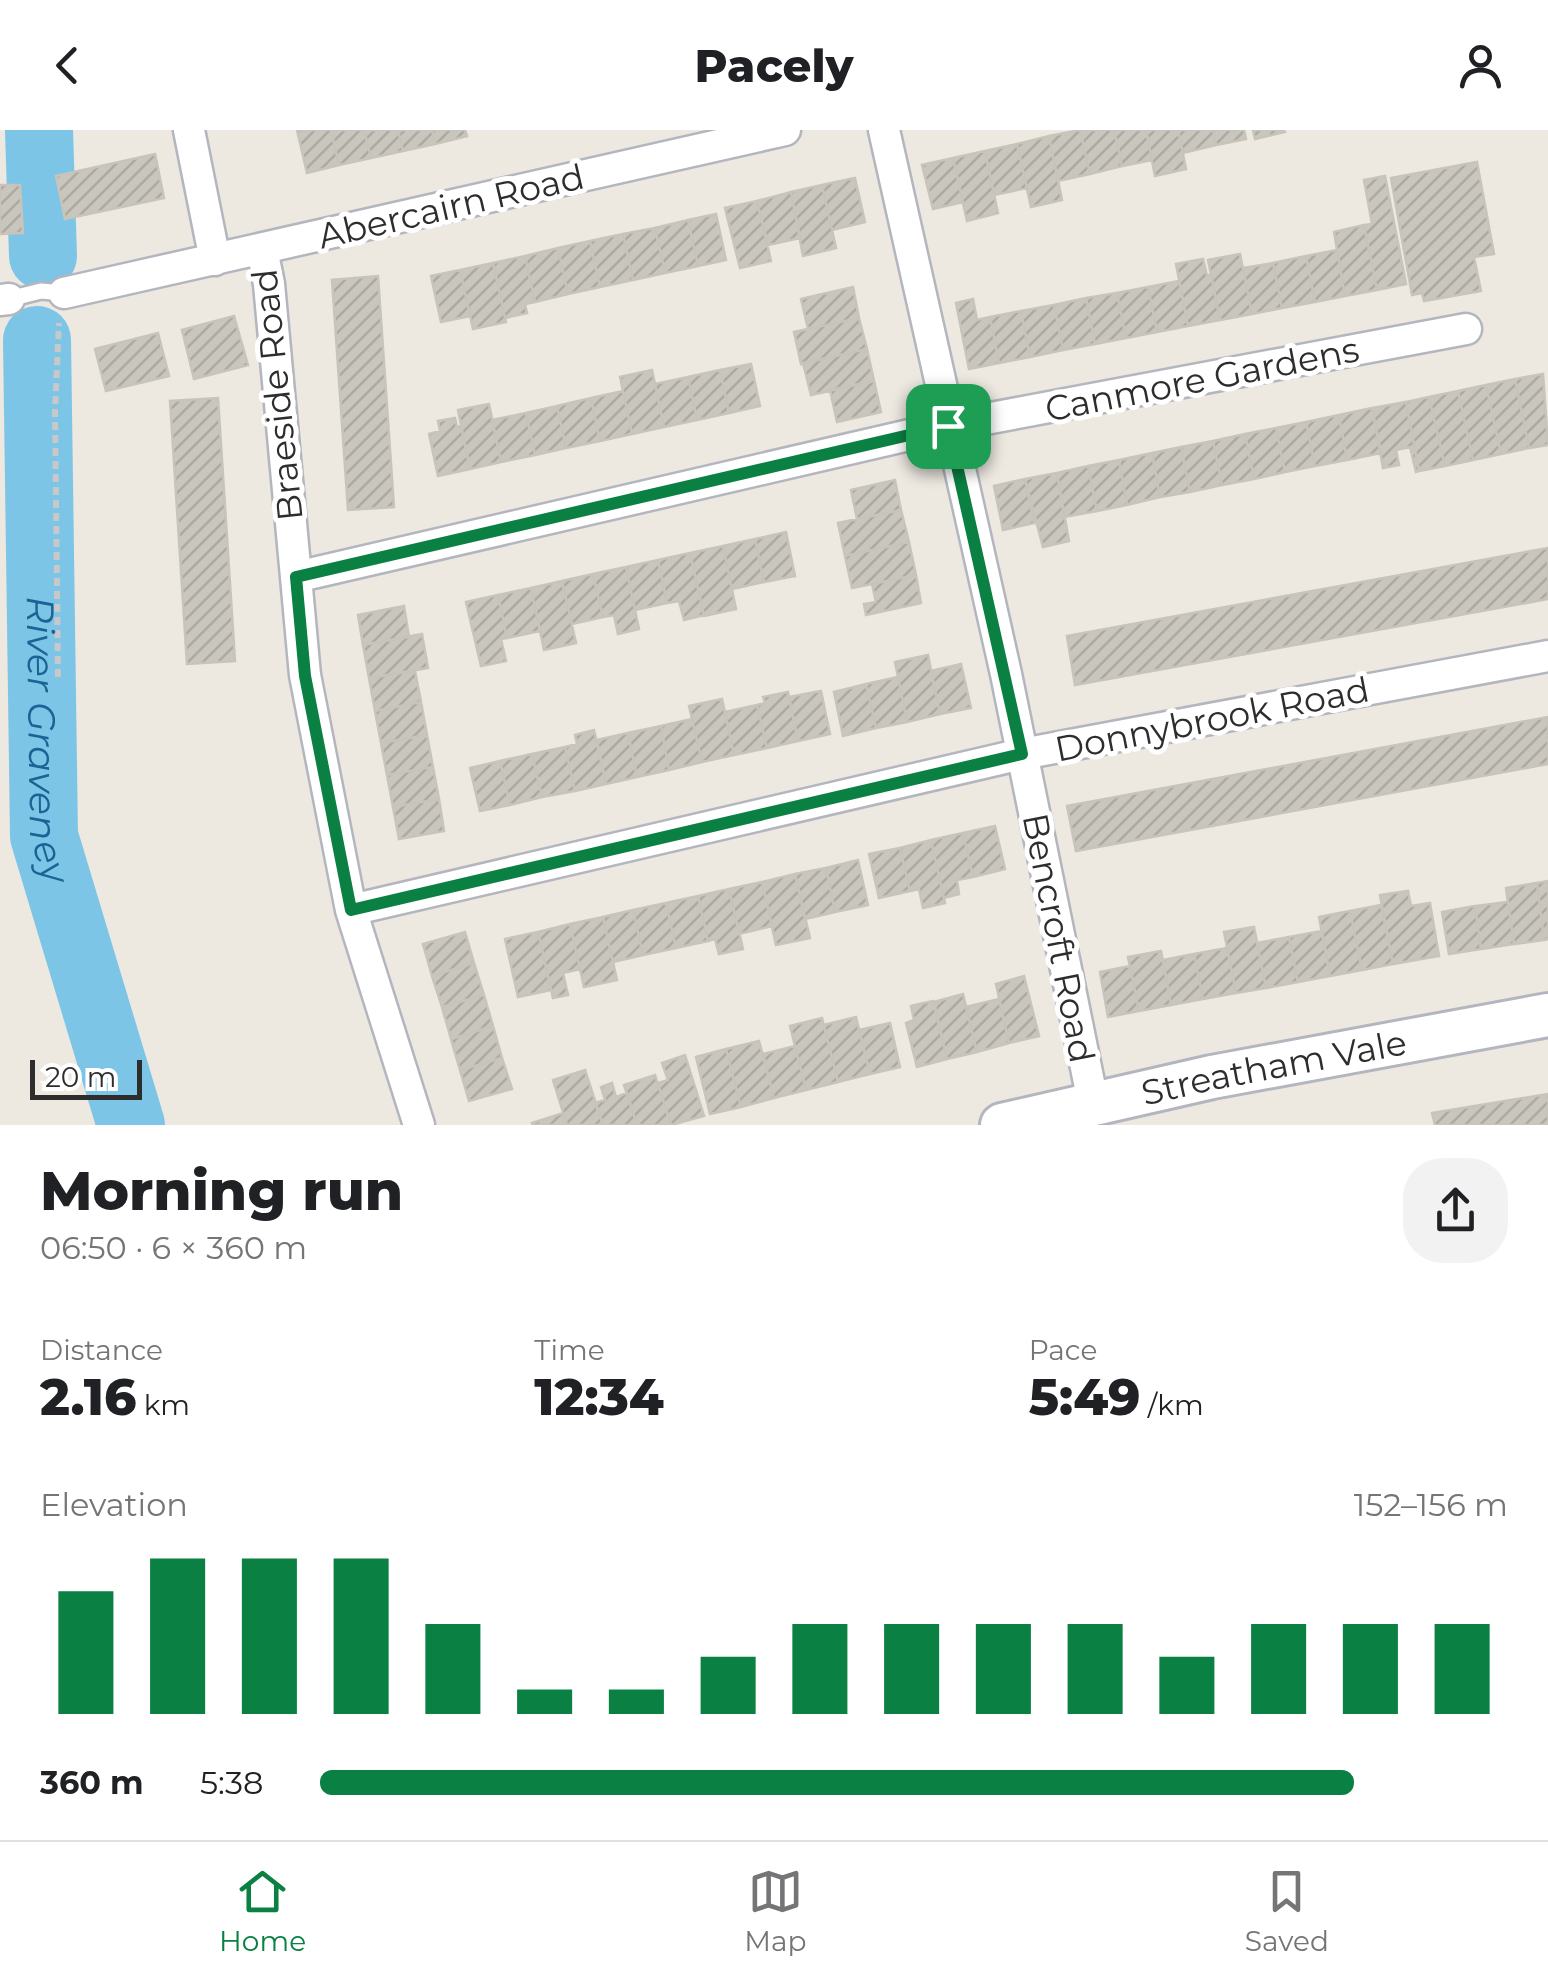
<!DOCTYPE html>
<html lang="en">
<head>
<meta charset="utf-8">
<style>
  :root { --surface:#fff; --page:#f2f2f2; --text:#202124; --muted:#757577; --line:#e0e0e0; --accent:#0b8043 }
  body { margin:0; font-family:Montserrat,sans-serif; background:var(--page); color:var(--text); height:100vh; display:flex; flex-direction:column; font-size:38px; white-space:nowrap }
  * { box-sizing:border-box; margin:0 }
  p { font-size:32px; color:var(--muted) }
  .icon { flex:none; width:55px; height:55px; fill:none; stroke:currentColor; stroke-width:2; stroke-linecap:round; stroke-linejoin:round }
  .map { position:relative; height:995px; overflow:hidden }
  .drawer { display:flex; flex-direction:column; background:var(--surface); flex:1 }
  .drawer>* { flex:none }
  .scale { position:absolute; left:30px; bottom:25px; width:112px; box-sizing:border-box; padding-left:10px; border:5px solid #2d2d2d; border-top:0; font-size:28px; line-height:35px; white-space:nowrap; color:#2d2d2d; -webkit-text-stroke:8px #fff; paint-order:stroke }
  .pin { position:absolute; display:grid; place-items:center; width:85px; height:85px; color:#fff; margin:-42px; border-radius:20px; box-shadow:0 5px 15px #0006 }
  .round { display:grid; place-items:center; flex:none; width:105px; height:105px; border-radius:40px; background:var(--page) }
  .head { display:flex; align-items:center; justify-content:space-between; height:170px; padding:0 40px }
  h1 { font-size:55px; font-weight:800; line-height:75px }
  .stats { display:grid; grid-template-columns:repeat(3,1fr); gap:15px; height:170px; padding:10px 40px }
  .stats div { display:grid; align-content:center }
  .stats b { font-size:50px; font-weight:800 }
  .stats small { font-size:28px; font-weight:400 }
  .stats p { font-size:28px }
  .chart { height:280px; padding:20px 40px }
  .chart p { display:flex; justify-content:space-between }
  .chart svg { width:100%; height:180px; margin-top:10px; stroke:var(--accent); stroke-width:6 }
  ul { padding:0 40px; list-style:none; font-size:32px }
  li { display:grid; grid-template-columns:160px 120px 1fr; align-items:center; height:75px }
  li i { height:25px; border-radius:12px; background:var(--accent) }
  header { display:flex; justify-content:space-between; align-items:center; height:130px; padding:0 40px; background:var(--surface); font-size:45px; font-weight:800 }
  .tabs { display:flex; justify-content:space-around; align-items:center; height:140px; border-top:2px solid var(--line); background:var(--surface); font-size:28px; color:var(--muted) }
  .tabs a { display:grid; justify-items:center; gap:5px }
  .tabs .selected { color:var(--accent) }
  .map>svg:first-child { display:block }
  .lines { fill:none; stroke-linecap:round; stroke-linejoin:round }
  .river { stroke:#7dc5e6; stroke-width:68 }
  .building { fill:url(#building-hatch); stroke:#c8c4ba; stroke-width:2.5 }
  .lane-casing { stroke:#b4b6bf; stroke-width:20 }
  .street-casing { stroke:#b4b6bf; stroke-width:35 }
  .secondary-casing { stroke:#b4b6bf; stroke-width:48 }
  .path { stroke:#c8c8c8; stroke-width:6; stroke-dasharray:8 5; stroke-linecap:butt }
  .lane { stroke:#fff; stroke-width:15 }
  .street { stroke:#fff; stroke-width:30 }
  .secondary { stroke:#fff; stroke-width:42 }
  .route-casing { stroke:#fff; stroke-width:20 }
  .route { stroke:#0b8043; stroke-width:12 }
  .labels { text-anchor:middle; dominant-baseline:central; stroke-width:10; stroke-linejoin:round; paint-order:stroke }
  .street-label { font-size:35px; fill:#2d2d2d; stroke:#fff }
  .water-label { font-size:38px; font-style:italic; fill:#196495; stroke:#fff }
</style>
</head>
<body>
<header><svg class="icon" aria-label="back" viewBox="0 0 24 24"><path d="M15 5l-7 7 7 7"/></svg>Pacely<svg class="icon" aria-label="person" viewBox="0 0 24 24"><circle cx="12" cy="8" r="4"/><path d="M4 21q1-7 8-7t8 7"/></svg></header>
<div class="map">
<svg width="1548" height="995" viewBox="0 0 1548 995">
  <defs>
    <pattern id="building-hatch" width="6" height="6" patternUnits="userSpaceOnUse" patternTransform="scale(2.5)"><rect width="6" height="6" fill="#c9c6be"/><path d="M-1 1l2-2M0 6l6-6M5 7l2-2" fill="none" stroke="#adaaa4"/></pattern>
  </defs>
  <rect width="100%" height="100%" fill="#ede8e0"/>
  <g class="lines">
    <!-- river -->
    <g class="river">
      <path d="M 39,0 L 43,126"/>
      <path id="s1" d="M 37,210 L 44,706 L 131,995"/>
    </g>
  </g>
  <!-- building -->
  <path class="building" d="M 297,0 L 331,0 L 339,35 L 307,43 Z
    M 331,0 L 364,0 L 371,28 L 339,35 Z
    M 364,0 L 398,0 L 403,21 L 371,28 Z
    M 398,0 L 432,0 L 435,14 L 403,21 Z
    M 432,0 L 465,0 L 467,6 L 435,14 Z
    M 1080,0 L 1090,44 L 1058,51 L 1049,6 Z
    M 1080,0 L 1114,0 L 1122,36 L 1090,44 Z
    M 1114,0 L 1146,0 L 1152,30 L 1122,36 Z
    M 1146,0 L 1178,0 L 1186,39 L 1155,46 Z
    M 1178,0 L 1213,0 L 1216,15 L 1183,23 Z
    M 1213,0 L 1244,0 L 1246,9 L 1216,15 Z
    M 1253,0 L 1284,0 L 1285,2 L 1255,9 Z
    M 1049,6 L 1062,70 L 1031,77 L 1017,14 Z
    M 1017,14 L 1027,58 L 994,65 L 985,21 Z
    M 985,21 L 998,83 L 967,91 L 953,28 Z
    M 155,24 L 164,68 L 65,89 L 56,46 Z
    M 953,28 L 963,72 L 933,79 L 922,35 Z
    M 1477,32 L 1494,124 L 1474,127 L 1481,161 L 1424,171 L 1422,163 L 1412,165 L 1391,48 Z
    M 1385,46 L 1406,154 L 1377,160 L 1364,95 L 1372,94 L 1364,50 Z
    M 855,48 L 865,92 L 832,100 L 822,55 Z
    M 0,55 L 20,55 L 23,103 L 0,104 Z
    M 822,55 L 836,118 L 803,126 L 791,62 Z
    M 791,62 L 800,108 L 768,115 L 757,71 Z
    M 757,71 L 771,131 L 740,138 L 725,78 Z
    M 716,84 L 726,130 L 698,136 L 688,90 Z
    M 688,90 L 698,136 L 665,143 L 655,98 Z
    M 1364,95 L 1377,160 L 1345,166 L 1334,102 Z
    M 655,98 L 665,143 L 633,150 L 623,104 Z
    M 623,104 L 633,150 L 600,157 L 590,111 Z
    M 590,111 L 600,157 L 568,164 L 558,118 Z
    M 558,118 L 568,164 L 535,172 L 525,126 Z
    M 1337,120 L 1345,166 L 1315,172 L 1306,126 Z
    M 1240,124 L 1252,184 L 1220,190 L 1208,130 Z
    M 525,126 L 535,172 L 525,174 L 527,183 L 505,188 L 493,133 Z
    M 1306,126 L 1315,172 L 1282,178 L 1273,133 Z
    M 1203,129 L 1207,146 L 1211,144 L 1220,190 L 1188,196 L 1176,134 Z
    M 493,133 L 506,192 L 473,199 L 460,140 Z
    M 1273,133 L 1282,178 L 1252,184 L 1243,138 Z
    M 460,140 L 470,186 L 441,192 L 431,146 Z
    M 378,146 L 394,377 L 348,380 L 332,150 Z
    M 1179,151 L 1188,196 L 1157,202 L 1148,157 Z
    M 853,157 L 859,188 L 808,199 L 801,169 Z
    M 1148,157 L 1157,202 L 1126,208 L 1117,163 Z
    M 1117,163 L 1126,208 L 1095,214 L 1086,168 Z
    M 1086,168 L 1095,214 L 1063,220 L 1054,175 Z
    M 973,169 L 977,190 L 990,187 L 999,233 L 969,239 L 956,173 Z
    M 1054,175 L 1063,220 L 1030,227 L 1021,181 Z
    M 1021,181 L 1030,227 L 999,233 L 990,187 Z
    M 234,186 L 248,235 L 194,249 L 182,200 Z
    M 859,188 L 867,219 L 801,234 L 794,202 Z
    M 158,203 L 169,246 L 106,261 L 95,219 Z
    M 867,219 L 874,251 L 811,265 L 803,233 Z
    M 751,234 L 760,276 L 729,283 L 720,240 Z
    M 652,240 L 664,297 L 632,304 L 620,247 Z
    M 720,240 L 729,283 L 697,290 L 688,247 Z
    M 1543,244 L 1548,315 L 1529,318 L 1515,249 Z
    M 688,247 L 697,290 L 664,297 L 655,254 Z
    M 1515,249 L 1529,318 L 1501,324 L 1486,255 Z
    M 874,251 L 881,282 L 837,292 L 830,260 Z
    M 1486,255 L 1501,324 L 1473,330 L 1458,261 Z
    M 623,261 L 632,304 L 600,311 L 591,268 Z
    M 1458,261 L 1473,330 L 1445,336 L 1429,267 Z
    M 1429,267 L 1445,336 L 1419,341 L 1406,272 Z
    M 218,268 L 235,531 L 187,534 L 170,271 Z
    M 591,268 L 600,311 L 566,318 L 557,276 Z
    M 1406,272 L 1419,341 L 1416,342 L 1410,317 L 1396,320 L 1399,335 L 1383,338 L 1372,278 Z
    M 489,274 L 501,332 L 470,339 L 458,280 Z
    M 557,276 L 566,318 L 535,325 L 526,283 Z
    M 1372,278 L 1381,323 L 1347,330 L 1339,285 Z
    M 526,283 L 535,325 L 501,332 L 492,290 Z
    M 1339,285 L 1347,330 L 1315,336 L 1306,292 Z
    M 455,288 L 457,297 L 461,296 L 470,339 L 438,346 L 429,304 L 440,301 L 438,291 Z
    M 1306,292 L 1315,336 L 1285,342 L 1276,298 Z
    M 1276,298 L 1285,342 L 1254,349 L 1245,304 Z
    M 1245,304 L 1254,349 L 1222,355 L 1213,311 Z
    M 1213,311 L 1222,355 L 1190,362 L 1181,317 Z
    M 1181,317 L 1190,362 L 1160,367 L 1152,323 Z
    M 1152,323 L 1160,367 L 1127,375 L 1119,330 Z
    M 1119,330 L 1127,375 L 1097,381 L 1088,336 Z
    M 1088,336 L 1097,381 L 1064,387 L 1057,343 Z
    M 1057,343 L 1069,411 L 1043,417 L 1025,349 Z
    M 1025,349 L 1034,393 L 1003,400 L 994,356 Z
    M 895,350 L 901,380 L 838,393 L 857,389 L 851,360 Z
    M 901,380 L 909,412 L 845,426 L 838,393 Z
    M 786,402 L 795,446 L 764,452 L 755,409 Z
    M 755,409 L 764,452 L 732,459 L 723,416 Z
    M 909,412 L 916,445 L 852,458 L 845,426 Z
    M 723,416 L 736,479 L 704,486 L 690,423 Z
    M 1548,418 L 1548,469 L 1075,555 L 1067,506 Z
    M 690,423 L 704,485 L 684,490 L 679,471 L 667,473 L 658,430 Z
    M 658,430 L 667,473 L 635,480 L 626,437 Z
    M 626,437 L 639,499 L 618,504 L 614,485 L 603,487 L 593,444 Z
    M 593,444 L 603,487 L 572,494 L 562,451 Z
    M 916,445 L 921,473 L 866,485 L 864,474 L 876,472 L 872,454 Z
    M 562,451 L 576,513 L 544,520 L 531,458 Z
    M 531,458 L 540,501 L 507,508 L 498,465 Z
    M 498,465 L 507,508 L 501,509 L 506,531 L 481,536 L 466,472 Z
    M 404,476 L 409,507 L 363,515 L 358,485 Z
    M 422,504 L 428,538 L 369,548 L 363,515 Z
    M 928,525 L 940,584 L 907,592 L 895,532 Z
    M 961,534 L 971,578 L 940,584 L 931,541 Z
    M 415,541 L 421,572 L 375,581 L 369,548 Z
    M 898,547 L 907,592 L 876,598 L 866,554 Z
    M 866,554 L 876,598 L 843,606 L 834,562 Z
    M 821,561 L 830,604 L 798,611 L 789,567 Z
    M 788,562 L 798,611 L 767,618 L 757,575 L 765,573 L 763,567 Z
    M 722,569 L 734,625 L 702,632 L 689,576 Z
    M 421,572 L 427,605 L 381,613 L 375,581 Z
    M 757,575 L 767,618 L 734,625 L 725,582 Z
    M 1548,587 L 1548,634 L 1076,721 L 1067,676 Z
    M 692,589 L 702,632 L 669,640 L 661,596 Z
    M 661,596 L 669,640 L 637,647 L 628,603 Z
    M 594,600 L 606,654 L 575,661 L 565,617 L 577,614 L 575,605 Z
    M 628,603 L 637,647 L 606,654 L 597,610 Z
    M 427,605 L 433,637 L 387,645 L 381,613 Z
    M 565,617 L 575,661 L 542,667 L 532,624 Z
    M 532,624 L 542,667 L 510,675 L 500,631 Z
    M 500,631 L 510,675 L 480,681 L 470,638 Z
    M 433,637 L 439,669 L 393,677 L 387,645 Z
    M 439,669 L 444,701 L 399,709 L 393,677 Z
    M 995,696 L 1005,739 L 973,747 L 963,703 Z
    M 963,703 L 973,747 L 957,750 L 959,764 L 944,768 L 931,710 Z
    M 931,710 L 945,773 L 923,778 L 919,759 L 910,761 L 900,718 Z
    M 900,718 L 910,761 L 879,768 L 869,724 Z
    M 858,730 L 868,775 L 835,782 L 826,738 Z
    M 826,738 L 835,782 L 805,789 L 795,744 Z
    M 795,744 L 810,808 L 776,815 L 762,752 Z
    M 1548,751 L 1548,809 L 1544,810 L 1537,753 Z
    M 762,752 L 772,796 L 739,804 L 729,759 Z
    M 1537,753 L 1544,810 L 1514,814 L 1506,758 Z
    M 729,759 L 743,819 L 719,824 L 715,809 L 708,811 L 698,766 Z
    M 1408,761 L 1411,776 L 1430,773 L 1439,826 L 1393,834 L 1380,765 Z
    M 698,766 L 708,811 L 676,818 L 666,773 Z
    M 1508,772 L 1514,814 L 1481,819 L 1475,776 Z
    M 666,773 L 676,818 L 643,825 L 633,780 Z
    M 1381,775 L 1393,834 L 1362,840 L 1350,781 Z
    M 1475,776 L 1481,819 L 1449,824 L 1442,782 Z
    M 633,780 L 643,825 L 613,832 L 603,787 Z
    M 1350,781 L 1362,840 L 1330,846 L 1319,787 Z
    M 603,787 L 617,850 L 584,857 L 570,794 Z
    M 570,794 L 580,839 L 563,843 L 568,865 L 553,868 L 538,802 Z
    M 1254,797 L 1266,858 L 1236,863 L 1224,802 Z
    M 1322,801 L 1330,846 L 1298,852 L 1289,807 Z
    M 465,802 L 474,833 L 432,846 L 423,814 Z
    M 538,802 L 551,860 L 518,867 L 505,809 Z
    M 1289,807 L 1298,852 L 1266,858 L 1257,813 Z
    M 1227,818 L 1236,863 L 1203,869 L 1194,824 Z
    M 1161,821 L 1171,875 L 1139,881 L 1128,827 Z
    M 1194,824 L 1203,869 L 1171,875 L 1163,830 Z
    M 474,833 L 484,865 L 442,877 L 432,846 Z
    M 1130,836 L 1139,881 L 1108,887 L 1100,842 Z
    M 1024,846 L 1039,906 L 1009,913 L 996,854 Z
    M 963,864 L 977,922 L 947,929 L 934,872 Z
    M 484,865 L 493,896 L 451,909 L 442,877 Z
    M 999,869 L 1009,913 L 977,922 L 966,877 Z
    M 933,871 L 947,929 L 917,937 L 906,893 L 914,890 L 911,876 Z
    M 856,887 L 870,944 L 838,952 L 824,895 Z
    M 822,888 L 838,952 L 806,960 L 790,896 Z
    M 890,893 L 900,937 L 870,944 L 859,900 Z
    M 493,896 L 502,928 L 460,940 L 451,909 Z
    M 759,911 L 774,968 L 741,977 L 726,919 Z
    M 795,916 L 806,960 L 774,968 L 763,924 Z
    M 726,919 L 741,977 L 710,984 L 696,927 Z
    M 685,925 L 704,986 L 671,995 L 658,953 L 668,950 L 662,933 Z
    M 502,928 L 512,959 L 469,971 L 460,940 Z
    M 585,940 L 603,995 L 567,995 L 553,950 Z
    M 655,945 L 671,995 L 637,995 L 624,955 Z
    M 612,953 L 616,967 L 627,963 L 637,995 L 603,995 L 595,973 L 605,970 L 601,957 Z
    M 1548,964 L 1548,995 L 1435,995 L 1432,983 Z
    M 563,983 L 567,995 L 533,995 L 532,993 Z"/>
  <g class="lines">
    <!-- lane casing -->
    <g class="lane-casing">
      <path id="lane" d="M 9,169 L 41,161 L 64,163"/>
    </g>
    <!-- street casing -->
    <g class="street-casing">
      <path id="street" d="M 189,0 L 215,130
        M 884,0 L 1006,544 L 1093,972
        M 262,119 L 269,154 L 305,545 L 351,780 L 419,995
        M 64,163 L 785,0
        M 0,170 L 9,169
        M 296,447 L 948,296 L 1466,199
        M 351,780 L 1022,624 L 1548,526"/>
    </g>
    <!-- secondary casing -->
    <g class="secondary-casing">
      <g id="secondary">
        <path id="s2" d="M 1002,995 L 1212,947 L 1548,885"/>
      </g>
    </g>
    <!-- path -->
    <path class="path" d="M 58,547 L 55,281 L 59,193"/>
    <!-- lane -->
    <use href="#lane" class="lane"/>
    <!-- street -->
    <use href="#street" class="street"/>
    <!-- secondary -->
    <use href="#secondary" class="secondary"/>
  </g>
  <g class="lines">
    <!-- route casing -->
    <g class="route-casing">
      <path id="route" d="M 948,296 L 1022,624 L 351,780 L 305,546 L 296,447 Z"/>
    </g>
    <!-- route -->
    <use href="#route" class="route"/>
  </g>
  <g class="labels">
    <!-- street labels -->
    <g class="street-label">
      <text transform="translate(451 76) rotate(-13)">Abercairn Road</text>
      <text transform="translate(1202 249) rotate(-11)">Canmore Gardens</text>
      <text transform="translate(277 265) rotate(-96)">Braeside Road</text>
      <text transform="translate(1212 589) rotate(-11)">Donnybrook Road</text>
      <text transform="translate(1059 808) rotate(79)">Bencroft Road</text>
      <text stroke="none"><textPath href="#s2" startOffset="278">Streatham Vale</textPath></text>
    </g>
    <!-- water labels -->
    <g class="water-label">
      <text stroke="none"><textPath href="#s1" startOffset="400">River Graveney</textPath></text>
    </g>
  </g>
</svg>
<div class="scale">20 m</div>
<div class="pin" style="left:948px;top:296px;background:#1e9e55"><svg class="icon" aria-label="arrive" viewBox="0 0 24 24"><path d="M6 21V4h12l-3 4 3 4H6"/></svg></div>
</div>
<section class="drawer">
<div class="head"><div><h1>Morning run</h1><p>06:50 · 6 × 360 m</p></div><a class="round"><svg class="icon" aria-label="share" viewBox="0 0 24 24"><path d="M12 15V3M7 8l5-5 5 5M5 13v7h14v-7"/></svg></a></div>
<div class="stats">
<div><p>Distance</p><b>2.16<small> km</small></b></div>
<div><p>Time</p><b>12:34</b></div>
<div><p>Pace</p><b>5:49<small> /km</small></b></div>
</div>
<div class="chart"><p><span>Elevation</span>152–156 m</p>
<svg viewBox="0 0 160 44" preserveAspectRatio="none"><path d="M5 44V14M15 44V6M25 44V6M35 44V6M45 44V22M55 44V38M65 44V38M75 44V30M85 44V22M95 44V22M105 44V22M115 44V22M125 44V30M135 44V22M145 44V22M155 44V22"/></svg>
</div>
<ul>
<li><b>360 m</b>5:38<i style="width:87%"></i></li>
</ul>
</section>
<nav class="tabs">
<a class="selected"><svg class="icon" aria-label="home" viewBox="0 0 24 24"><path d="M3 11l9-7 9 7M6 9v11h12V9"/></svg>Home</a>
<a><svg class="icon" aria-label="map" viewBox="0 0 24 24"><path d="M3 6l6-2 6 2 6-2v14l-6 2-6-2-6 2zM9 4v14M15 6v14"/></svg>Map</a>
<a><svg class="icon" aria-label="saved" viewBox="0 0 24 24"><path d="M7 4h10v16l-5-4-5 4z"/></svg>Saved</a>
</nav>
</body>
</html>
